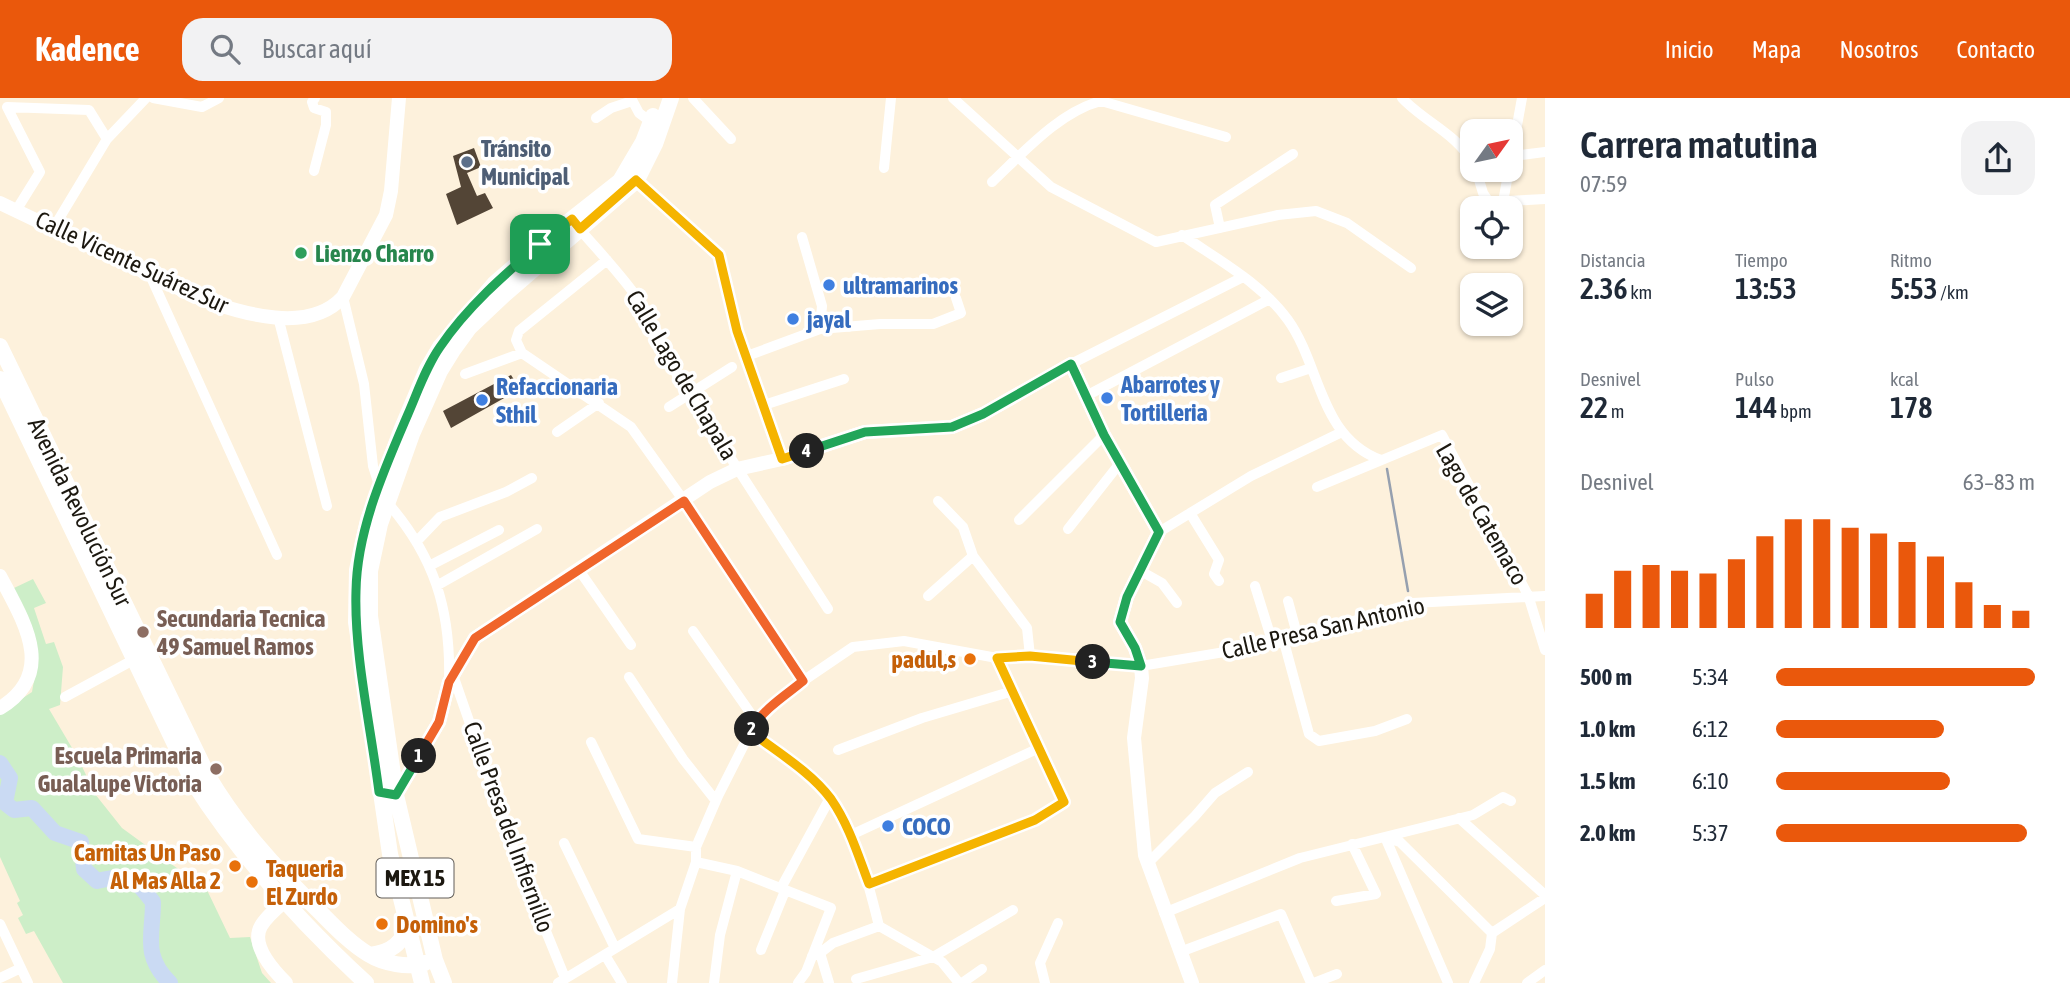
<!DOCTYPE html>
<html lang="es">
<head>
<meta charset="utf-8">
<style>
  :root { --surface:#fff; --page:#f2f2f3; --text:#1f2937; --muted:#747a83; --accent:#ea580c }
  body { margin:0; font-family:"Asap Condensed",sans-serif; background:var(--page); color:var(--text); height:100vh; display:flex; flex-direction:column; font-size:26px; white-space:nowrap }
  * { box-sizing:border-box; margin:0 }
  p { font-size:23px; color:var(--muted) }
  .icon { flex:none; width:38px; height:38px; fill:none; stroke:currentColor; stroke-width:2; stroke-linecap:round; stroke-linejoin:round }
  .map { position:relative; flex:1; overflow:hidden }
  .drawer { display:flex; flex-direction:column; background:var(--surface); width:525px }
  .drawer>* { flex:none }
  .needle { width:46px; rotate:57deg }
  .tools { position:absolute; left:1460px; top:21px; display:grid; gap:14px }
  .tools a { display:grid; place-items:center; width:63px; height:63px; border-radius:14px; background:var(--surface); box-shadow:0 2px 5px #0004; font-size:35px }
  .pin { position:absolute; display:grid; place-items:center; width:60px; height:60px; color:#fff; margin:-30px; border-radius:14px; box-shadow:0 4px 10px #0006 }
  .km { position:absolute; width:35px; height:35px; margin:-18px; border-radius:50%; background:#222; color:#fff; font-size:19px; line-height:35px; text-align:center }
  .round { display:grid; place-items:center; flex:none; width:74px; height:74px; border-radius:21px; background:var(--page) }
  .headline { display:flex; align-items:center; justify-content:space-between; height:119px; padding:0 35px }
  h1 { font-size:38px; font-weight:600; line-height:52px }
  .metrics { display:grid; grid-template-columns:repeat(3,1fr); gap:10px; height:119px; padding:7px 35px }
  .metrics div { display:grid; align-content:center }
  .metrics b { font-size:30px; font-weight:600 }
  .metrics small { font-size:19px; font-weight:400 }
  .metrics p { font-size:19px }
  .chart { height:196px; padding:14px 35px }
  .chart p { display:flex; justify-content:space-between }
  .chart svg { width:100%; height:126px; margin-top:7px; stroke:var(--accent); stroke-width:6 }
  ul { padding:0 35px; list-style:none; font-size:23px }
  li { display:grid; grid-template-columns:112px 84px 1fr; align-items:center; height:52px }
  li i { height:18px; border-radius:9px; background:var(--accent) }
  header { display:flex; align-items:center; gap:42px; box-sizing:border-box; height:98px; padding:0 35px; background:var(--accent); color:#fff }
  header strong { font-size:33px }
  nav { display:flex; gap:38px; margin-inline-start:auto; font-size:24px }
  .search { width:490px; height:63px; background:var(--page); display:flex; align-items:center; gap:18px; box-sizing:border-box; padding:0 24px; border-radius:21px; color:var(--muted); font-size:26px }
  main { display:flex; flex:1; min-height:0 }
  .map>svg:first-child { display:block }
  .green { fill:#cdeec8 }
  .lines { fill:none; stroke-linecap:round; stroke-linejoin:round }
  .stream { stroke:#96a0af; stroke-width:2.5 }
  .river { stroke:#cadaf3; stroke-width:16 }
  .building { fill:#534536 }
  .street { stroke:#fff; stroke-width:10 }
  .secondary { stroke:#fff; stroke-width:14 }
  .primary { stroke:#fff; stroke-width:16 }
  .split-1-casing { stroke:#fff; stroke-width:14 }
  .split-2-casing { stroke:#fff; stroke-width:14 }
  .split-3-casing { stroke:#fff; stroke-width:14 }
  .split-4-casing { stroke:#fff; stroke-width:14 }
  .split-5-casing { stroke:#fff; stroke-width:14 }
  .split-1 { stroke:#22a559; stroke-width:9 }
  .split-2 { stroke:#f0652b; stroke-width:9 }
  .split-3 { stroke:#f5b400; stroke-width:9 }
  .split-4 { stroke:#22a559; stroke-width:9 }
  .split-5 { stroke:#f5b400; stroke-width:9 }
  .service-dot { fill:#5c6f8a; stroke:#fff; stroke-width:2.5 }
  .leisure-dot { fill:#2e9e5b; stroke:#fff; stroke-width:2.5 }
  .shop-dot { fill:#3f7fe0; stroke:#fff; stroke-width:2.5 }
  .education-dot { fill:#8d6e63; stroke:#fff; stroke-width:2.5 }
  .food-dot { fill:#e8710a; stroke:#fff; stroke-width:2.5 }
  .labels { text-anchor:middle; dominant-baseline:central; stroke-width:7; stroke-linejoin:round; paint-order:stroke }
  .shield { fill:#fff; stroke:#605d58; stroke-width:2 }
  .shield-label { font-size:23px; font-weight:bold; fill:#1c1810 }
  .service-label { font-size:24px; font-weight:bold; fill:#4e5e75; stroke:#fff; text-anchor:start }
  .leisure-label { font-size:24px; font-weight:bold; fill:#27864d; stroke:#fff; text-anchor:start }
  .street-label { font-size:24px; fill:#1c1810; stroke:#fff }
  .shop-label { font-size:24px; font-weight:bold; fill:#366cbe; stroke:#fff; text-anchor:start }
  .education-label { font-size:24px; font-weight:bold; fill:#785e54; stroke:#fff; text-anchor:start }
  .food-label { font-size:24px; font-weight:bold; fill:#c56008; stroke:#fff; text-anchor:end }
</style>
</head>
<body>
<header>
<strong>Kadence</strong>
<div class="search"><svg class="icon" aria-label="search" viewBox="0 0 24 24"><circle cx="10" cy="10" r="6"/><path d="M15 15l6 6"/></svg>Buscar aquí</div>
<nav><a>Inicio</a><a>Mapa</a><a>Nosotros</a><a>Contacto</a></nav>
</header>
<main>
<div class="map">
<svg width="1545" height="885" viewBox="0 0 1545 885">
  <rect width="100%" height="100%" fill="#fdf1dc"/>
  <!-- green -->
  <path class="green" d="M 33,481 L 46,505 L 34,510 L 46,546 L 54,544 L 63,569 L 60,607 L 49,611 L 78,660 L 95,696 L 122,730 L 207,792 L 230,840 L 250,839 L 262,875 L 271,885 L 63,885 L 34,833 L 26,836 L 18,820 L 23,817 L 17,805 L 20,803 L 0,759 L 0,615 L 32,594 L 38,559 L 32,529 L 14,490 Z"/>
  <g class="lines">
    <!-- stream -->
    <path class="stream" d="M 1387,371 L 1408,493"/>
    <!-- river -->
    <path class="river" d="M 0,665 L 10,680 L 5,705 L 14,712 L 32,710 L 55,735 L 81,744 L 84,771 L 97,783 C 130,776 132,777 153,804 C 153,838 142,857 170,885"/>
  </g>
  <!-- building -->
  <path class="building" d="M 474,50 L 481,69 L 467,75 L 477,98 L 485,95 L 493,110 L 457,127 L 446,96 L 461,89 L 453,58 Z
    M 511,277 L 520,291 L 451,330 L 443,313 Z"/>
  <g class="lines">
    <!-- street -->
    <path class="street" d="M 153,0 L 202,9 L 219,0
      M 631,0 L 639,15 L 651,24
      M 693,0 L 731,41
      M 953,0 L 1051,89 L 1156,144 L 1278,117 L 1316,113 L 1347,125 L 1411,170
      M 1402,0 C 1423,23 1457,36 1472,64
      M 596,20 L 611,10 L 632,3
      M 1513,58 L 1545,54
      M 884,70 L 891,0
      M 1476,72 L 1483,95 L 1489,104 L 1545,101
      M 314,73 L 326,27 L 326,14 L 314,10 L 312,4 L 315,0
      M 637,82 L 719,157 L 737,233 L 782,361
      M 992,84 C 1023,55 1059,14 1101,3 L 1226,39
      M 1503,104 L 1522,0
      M 17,111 L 40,74 L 7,9 L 89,12 L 107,41
      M 576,127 C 611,168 653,207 667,261 L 828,511
      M 54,129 L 107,41 L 146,0
      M 1220,130 L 1215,107 L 1293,56
      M 1182,137 C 1220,163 1261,185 1288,222 C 1321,268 1319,339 1381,362
      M 802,139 L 822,208 L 820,231
      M 607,162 L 519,233 L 516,242 L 522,255 L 631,329 L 684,403 L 803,583
      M 150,177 L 277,457
      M 343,199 L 364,286 L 373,368 L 380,390
      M 278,219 L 327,408
      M 747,258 L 820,231 L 880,226 L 933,226 L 961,215 L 956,200
      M 1071,266 L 1243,179
      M 465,276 L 522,255
      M 1281,280 L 1311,270
      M 1086,298 L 1270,201
      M 764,307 L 844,281
      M 669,309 L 732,269
      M 557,334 L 599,305
      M 1317,389 L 1442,337 L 1528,497 L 1545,552
      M 938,403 L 963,429 L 973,458 L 1027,530 L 1030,558
      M 387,404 C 434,458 451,511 449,583
      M 1190,415 L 1219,462 L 1214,476 L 1219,483
      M 1019,422 L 1104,337
      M 1068,431 L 1120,365
      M 1159,434 L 1251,378 L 1342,334
      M 417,443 L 440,419 L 506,394 L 532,380
      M 431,467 L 499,432
      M 579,472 L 631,547
      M 1139,472 L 1162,485 L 1177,505
      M 438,487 L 537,431
      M 1255,488 L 1273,546
      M 928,498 L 973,458
      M 1288,503 L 1298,540
      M 693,533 L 756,623
      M 1284,544 L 1309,636 L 1319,643 L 1375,633 L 1407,621
      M 453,577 L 521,772 L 565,880
      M 629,579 L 683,661 L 716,703
      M 65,599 L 135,561
      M 751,634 C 777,654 811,674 830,701 C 857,738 868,784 879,828
      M 591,644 L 638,741 L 696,749
      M 838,652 L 922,620 L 1013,593
      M 1459,720 L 1545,797
      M 851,737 L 1039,650
      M 1385,739 L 1448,885
      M 1388,740 L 1400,744 L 1492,835
      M 564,745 L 615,850
      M 696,764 L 737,773 L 831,810 L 806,874 L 798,885
      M 1148,765 L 1195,718 L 1215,695 L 1248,674
      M 869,786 L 1035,721 L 1064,704 L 997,560
      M 781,790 L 830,700
      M 1336,803 L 1376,796 L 1352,746
      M 1164,815 L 1300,760 L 1473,717 L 1503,699 L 1511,703
      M 0,826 L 28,885
      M 879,828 L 942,864 L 959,885
      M 761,852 L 785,793
      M 1180,854 L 1281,816 L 1311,885
      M 820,855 L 829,885
      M 605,857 L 622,885
      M 812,858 L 820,855 L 833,845 L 879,828
      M 0,880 L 21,870
      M 856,881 L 933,859 L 1013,812
      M 558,885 L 680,811
      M 672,885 L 680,811 L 696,764 L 696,749 L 718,698 L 756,623 L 803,583 L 853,549 L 904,543 L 997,560 L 1030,558 L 1141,568 L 1284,544 L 1413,505 L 1545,498
      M 714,885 L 720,837 L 737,773
      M 962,885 L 982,871
      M 1045,885 L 1040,865 L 1058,825
      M 1314,885 L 1337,876
      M 1474,885 L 1490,851 L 1492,835 L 1545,800
      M 1527,885 L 1545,872"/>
    <!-- secondary -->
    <path class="secondary" d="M 0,105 L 201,201 C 243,215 308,237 343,199 L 386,117 L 391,93 L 399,0
      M 0,478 C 23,522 58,575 0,610
      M 390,696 L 396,697 L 439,624 L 449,584 L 475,540 L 710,384 L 737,371 L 782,361 L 865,334 L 952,329 L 983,316 L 1071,266 L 1104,337 L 1159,434 L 1127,499 L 1120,524 L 1135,550 L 1141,568 L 1142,580 L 1134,640 L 1145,757 L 1192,885
      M 286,885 C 274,873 250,847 261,828 C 268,816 282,806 292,797"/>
    <!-- primary -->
    <path class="primary" d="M 0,248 L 208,678 C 239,730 277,772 320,814 C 335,829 350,845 368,856 C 384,866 408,870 425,865
      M 0,281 L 193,684 C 240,758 301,825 366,885
      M 370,857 C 388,855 405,846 406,825
      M 422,885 L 390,756 L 356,524 L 357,472 L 368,422 L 402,330 L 427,271 L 440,249 L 495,185 L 540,146 L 620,83 L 643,44 L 653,18
      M 444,885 L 435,862 L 396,697 L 370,518 L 370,473 L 380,426 L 412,336 L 440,273 L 453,252 L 469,230 L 504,197 L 637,82 L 655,46 L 671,0"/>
  </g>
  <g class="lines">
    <!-- split-1 casing -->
    <g class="split-1-casing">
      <path id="split-1" d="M 419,658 L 396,697 L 379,694 C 371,630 354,556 356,493 C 357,432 384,372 408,316 C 418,293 426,269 440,249 C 467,209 504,177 540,146"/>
    </g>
    <!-- split-2 casing -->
    <g class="split-2-casing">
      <path id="split-2" d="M 419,658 L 439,624 L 449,584 L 475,540 L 684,403 L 803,583 C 786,597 763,611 752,631"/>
    </g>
    <!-- split-3 casing -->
    <g class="split-3-casing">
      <path id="split-3" d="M 752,631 L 751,634 C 777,654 811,674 831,701 C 849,727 858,757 869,786 L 1035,722 L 1064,704 L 997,560 L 1030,558 L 1093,564"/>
    </g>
    <!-- split-4 casing -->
    <g class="split-4-casing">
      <path id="split-4" d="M 807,353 L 865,334 L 952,329 L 983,316 L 1071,266 L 1104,337 L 1159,434 L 1127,499 L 1120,524 L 1135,550 L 1141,568 L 1093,564"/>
    </g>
    <!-- split-5 casing -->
    <g class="split-5-casing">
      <path id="split-5" d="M 540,146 L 572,121 L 580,131 L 636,82 L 719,157 L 737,233 L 782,361 L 807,353"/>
    </g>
    <!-- split-1 -->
    <use href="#split-1" class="split-1"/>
    <!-- split-2 -->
    <use href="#split-2" class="split-2"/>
    <!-- split-3 -->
    <use href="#split-3" class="split-3"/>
    <!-- split-4 -->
    <use href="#split-4" class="split-4"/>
    <!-- split-5 -->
    <use href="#split-5" class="split-5"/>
  </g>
  <!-- markers -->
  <circle class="service-dot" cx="467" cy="64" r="7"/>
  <circle class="leisure-dot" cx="301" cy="155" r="7"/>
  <g class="shop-dot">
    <circle cx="829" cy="187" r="7"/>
    <circle cx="793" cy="221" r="7"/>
    <circle cx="1107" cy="300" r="7"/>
    <circle cx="482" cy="302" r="7"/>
    <circle cx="888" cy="728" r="7"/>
  </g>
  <g class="education-dot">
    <circle cx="143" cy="534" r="7"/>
    <circle cx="216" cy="671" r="7"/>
  </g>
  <g class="food-dot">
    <circle cx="970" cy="561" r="7"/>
    <circle cx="235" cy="768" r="7"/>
    <circle cx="252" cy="784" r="7"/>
    <circle cx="382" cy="826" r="7"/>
  </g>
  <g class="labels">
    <!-- shield labels -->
    <rect class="shield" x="376.5" y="760.5" width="77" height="39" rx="5"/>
    <g class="shield-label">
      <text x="415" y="780">MEX 15</text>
    </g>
    <!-- service labels -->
    <g class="service-label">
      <text x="481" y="50">Tránsito<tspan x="481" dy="28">Municipal</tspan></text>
    </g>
    <!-- leisure labels -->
    <g class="leisure-label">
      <text x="315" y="155">Lienzo Charro</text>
    </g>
    <!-- street labels -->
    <g class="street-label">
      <text transform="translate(132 164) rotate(25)">Calle Vicente Suárez Sur</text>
      <text transform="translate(682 277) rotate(59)">Calle Lago de Chapala</text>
      <text transform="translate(80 414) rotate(64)">Avenida Revolución Sur</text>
      <text transform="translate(1482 416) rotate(60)">Lago de Catemaco</text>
      <text transform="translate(1323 530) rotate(-13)">Calle Presa San Antonio</text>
      <text transform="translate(509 729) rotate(70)">Calle Presa del Infiernillo</text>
    </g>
    <!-- shop labels -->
    <g class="shop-label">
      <text x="843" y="187">ultramarinos</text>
      <text x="807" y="221">jayal</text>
      <text x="1121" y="286">Abarrotes y<tspan x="1121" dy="28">Tortilleria</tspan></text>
      <text x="496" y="288">Refaccionaria<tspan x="496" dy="28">Sthil</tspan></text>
      <text x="902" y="728">COCO</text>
    </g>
    <!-- education labels -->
    <g class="education-label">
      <text x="157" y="520">Secundaria Tecnica<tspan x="157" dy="28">49 Samuel Ramos</tspan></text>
      <text x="202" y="657" text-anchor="end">Escuela Primaria<tspan x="202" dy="28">Gualalupe Victoria</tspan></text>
    </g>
    <!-- food labels -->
    <g class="food-label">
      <text x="956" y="561">padul,s</text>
      <text x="221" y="754">Carnitas Un Paso<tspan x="221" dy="28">Al Mas Alla 2</tspan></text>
      <text x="266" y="770" text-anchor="start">Taqueria<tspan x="266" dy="28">El Zurdo</tspan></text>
      <text x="396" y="826" text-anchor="start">Domino's</text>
    </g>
  </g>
</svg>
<div class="tools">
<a><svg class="needle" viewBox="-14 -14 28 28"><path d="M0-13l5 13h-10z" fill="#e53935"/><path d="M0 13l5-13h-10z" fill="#747a83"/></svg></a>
<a><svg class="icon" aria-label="locate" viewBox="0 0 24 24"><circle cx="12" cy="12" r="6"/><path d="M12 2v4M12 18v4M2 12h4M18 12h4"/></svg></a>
<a><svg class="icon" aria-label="layers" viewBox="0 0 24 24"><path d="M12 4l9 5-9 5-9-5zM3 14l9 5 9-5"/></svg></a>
</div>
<div class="pin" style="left:540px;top:146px;background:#1e9e55"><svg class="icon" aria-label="arrive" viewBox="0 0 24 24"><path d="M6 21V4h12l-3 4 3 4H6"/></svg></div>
<b class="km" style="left:419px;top:658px">1</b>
<b class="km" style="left:752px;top:631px">2</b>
<b class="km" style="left:1093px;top:564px">3</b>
<b class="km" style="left:807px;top:353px">4</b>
</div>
<section class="drawer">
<div class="headline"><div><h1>Carrera matutina</h1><p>07:59</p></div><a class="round"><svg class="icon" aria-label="share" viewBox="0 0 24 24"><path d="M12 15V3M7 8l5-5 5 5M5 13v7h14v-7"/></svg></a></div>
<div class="metrics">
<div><p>Distancia</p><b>2.36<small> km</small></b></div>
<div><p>Tiempo</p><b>13:53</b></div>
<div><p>Ritmo</p><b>5:53<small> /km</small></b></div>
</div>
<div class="metrics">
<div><p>Desnivel</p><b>22<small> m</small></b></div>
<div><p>Pulso</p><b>144<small> bpm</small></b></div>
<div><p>kcal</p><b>178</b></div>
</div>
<div class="chart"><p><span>Desnivel</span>63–83 m</p>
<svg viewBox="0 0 160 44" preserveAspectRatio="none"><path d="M5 44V32M15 44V24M25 44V22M35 44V24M45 44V25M55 44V20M65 44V12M75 44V6M85 44V6M95 44V9M105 44V11M115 44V14M125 44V19M135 44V28M145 44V36M155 44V38"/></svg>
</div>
<ul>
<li><b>500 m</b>5:34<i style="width:100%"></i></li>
<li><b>1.0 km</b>6:12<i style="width:65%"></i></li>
<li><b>1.5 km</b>6:10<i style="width:67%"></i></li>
<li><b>2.0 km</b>5:37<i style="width:97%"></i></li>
</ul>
</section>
</main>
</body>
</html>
